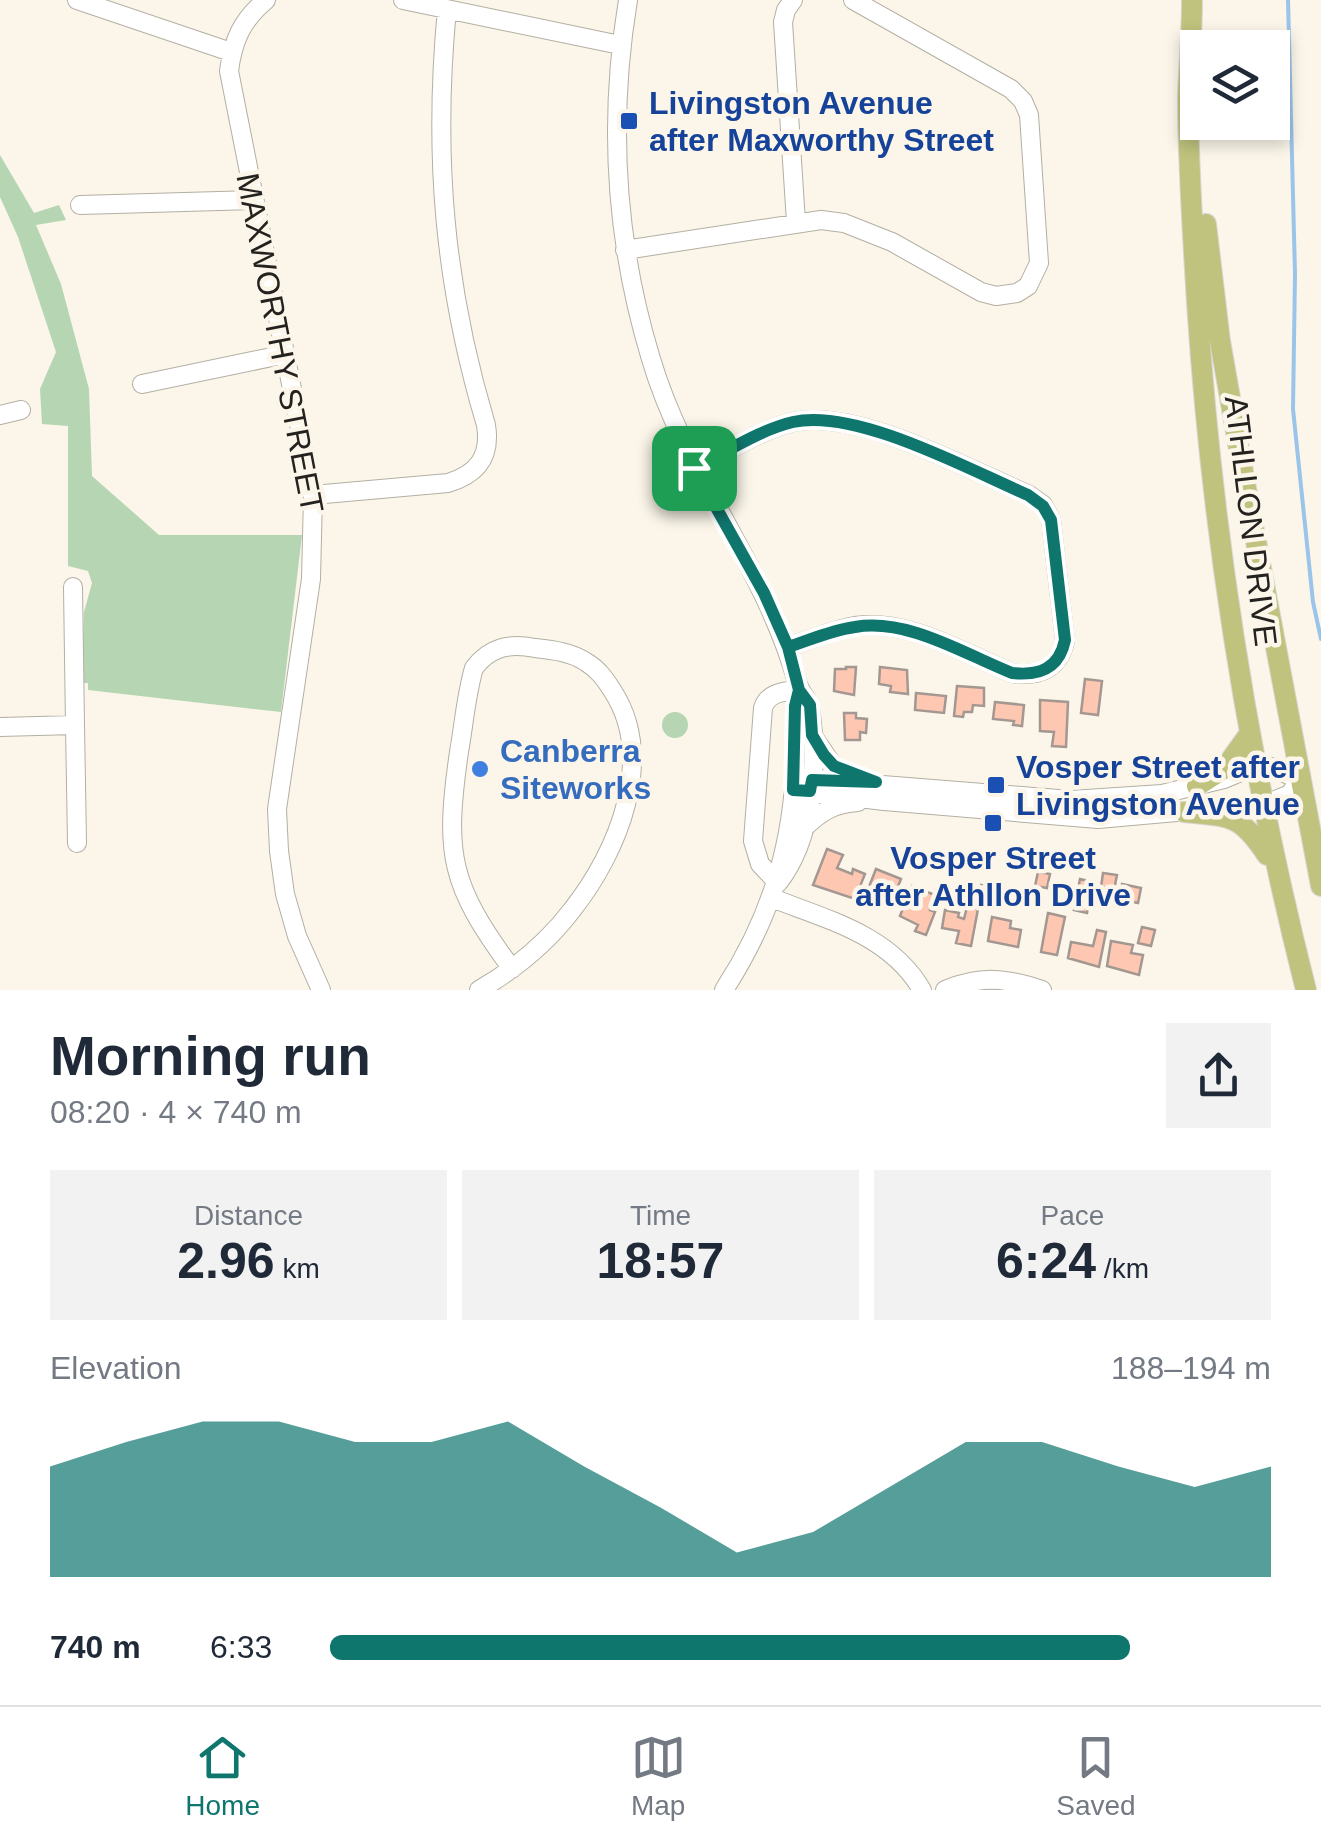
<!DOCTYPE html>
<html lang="en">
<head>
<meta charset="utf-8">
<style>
  :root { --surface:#fff; --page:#f2f2f3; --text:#1f2937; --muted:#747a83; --line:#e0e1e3; --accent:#0f766e }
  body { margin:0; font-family:Arial,sans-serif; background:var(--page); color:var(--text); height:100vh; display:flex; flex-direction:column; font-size:38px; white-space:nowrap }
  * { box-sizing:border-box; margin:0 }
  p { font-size:32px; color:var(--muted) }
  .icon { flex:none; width:55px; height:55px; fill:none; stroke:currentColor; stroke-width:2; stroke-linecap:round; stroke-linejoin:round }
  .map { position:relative; height:990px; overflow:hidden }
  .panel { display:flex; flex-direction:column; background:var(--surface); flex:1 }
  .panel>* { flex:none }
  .tools { position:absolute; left:1180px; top:30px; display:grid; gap:20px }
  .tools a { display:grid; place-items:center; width:110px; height:110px; border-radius:0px; background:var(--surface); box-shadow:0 5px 15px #0003; font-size:50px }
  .pin { position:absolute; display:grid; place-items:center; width:85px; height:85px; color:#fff; margin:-42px; border-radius:20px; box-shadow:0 5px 15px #0006 }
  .round { display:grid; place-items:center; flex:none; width:105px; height:105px; border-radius:0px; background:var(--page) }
  .summary { display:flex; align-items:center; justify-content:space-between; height:170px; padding:0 50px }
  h1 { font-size:55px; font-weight:700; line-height:75px }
  .stats { display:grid; grid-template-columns:repeat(3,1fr); gap:15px; height:170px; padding:10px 50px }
  .stats div { display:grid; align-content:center; border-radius:0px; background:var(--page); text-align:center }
  .stats b { font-size:50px; font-weight:700 }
  .stats small { font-size:28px; font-weight:400 }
  .stats p { font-size:28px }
  .chart { height:280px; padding:20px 50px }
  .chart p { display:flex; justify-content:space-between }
  .chart svg { width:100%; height:180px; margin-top:10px; fill:var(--accent); opacity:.7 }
  ul { padding:0 50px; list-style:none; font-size:32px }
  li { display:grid; grid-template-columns:160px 120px 1fr; align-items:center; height:75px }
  li i { height:25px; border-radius:12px; background:var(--accent) }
  .tab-bar { display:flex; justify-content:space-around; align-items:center; height:140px; border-top:2px solid var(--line); background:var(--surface); font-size:28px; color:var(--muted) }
  .tab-bar a { display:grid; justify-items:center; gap:5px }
  .tab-bar .current { color:var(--accent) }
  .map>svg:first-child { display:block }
  .green { fill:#b6d5b2 }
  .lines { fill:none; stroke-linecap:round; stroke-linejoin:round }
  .stream { stroke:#9bc4ea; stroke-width:4 }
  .building { fill:#fec7b2; stroke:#a49792; stroke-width:2.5 }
  .minor-casing { stroke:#b3afa3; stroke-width:20 }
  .major-casing { stroke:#d8d7d6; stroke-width:22 }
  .minor { stroke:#fff; stroke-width:18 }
  .major { stroke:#bfc37d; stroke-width:20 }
  .route-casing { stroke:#fff; stroke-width:20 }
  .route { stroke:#0f766e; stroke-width:12 }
  .transit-dot { fill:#1a4fb4; stroke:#fbf6e9; stroke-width:4 }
  .shop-dot { fill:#3f7fe0; stroke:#fbf6e9; stroke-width:4 }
  .labels { text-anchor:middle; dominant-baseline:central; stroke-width:9; stroke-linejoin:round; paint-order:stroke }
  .transit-label { font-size:32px; font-weight:bold; fill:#164399; stroke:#fbf6e9; text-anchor:start }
  .street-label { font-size:32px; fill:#24221e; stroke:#fbf6e9 }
  .shop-label { font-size:32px; font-weight:bold; fill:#366cbe; stroke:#fbf6e9; text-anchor:start }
</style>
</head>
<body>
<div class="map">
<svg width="1321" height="990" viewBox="0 0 1321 990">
  <rect width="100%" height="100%" fill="#fbf6e9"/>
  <!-- green -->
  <path class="green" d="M 0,155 L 34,213 L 59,205 L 66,220 L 36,225 L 61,284 L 89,389 L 92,476 L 159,535 L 302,535 L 281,712 L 88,690 L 88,683 L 82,683 L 84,612 L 92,583 L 88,571 L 68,566 L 68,426 L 42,424 L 40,389 L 56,352 L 18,237 L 0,197 Z
    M662 725a13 13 0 1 1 26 0a13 13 0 1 1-26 0Z"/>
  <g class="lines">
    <!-- stream -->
    <path class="stream" d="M 1288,0 L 1295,274 L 1293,409 L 1313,602 L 1321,639"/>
  </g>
  <!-- building -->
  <path class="building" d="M 846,667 L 856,667 L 854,695 L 834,691 L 835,669 L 846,669 Z
    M 880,667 L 907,670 L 908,694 L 890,692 L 891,686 L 879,684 Z
    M 1085,679 L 1102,681 L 1098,715 L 1081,713 Z
    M 957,686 L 984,688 L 984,706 L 973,705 L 972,712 L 964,712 L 963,717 L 954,716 Z
    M 916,693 L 946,696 L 944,713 L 915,710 Z
    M 1040,700 L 1068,702 L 1066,747 L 1052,746 L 1054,732 L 1040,731 Z
    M 995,702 L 1024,705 L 1022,726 L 1013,725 L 1014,721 L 993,719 Z
    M 844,713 L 856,713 L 856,718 L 867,719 L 866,733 L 860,732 L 860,740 L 845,740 Z
    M 827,849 L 843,855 L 837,868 L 852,874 L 853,869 L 865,874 L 855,899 L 813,885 Z
    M 876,869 L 901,879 L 890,906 L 879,902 L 877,907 L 863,902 Z
    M 1038,872 L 1050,874 L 1047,888 L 1035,886 Z
    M 1103,873 L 1117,875 L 1114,890 L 1101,887 Z
    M 1080,879 L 1093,882 L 1087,913 L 1074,910 Z
    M 1122,884 L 1141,888 L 1138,903 L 1119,899 Z
    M 981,885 L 991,887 L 987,906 L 977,904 Z
    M 912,886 L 935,895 L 930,910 L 935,912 L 926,935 L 915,931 L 918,925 L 900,916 Z
    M 967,907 L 978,909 L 971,946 L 956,943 L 959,931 L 942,928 L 945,910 L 959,913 L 958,917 L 964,919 Z
    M 1048,913 L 1065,917 L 1057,955 L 1041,952 Z
    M 992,917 L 1011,921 L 1010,928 L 1021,930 L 1018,947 L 988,941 Z
    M 1142,927 L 1155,930 L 1151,946 L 1138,943 Z
    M 1097,930 L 1106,932 L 1099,967 L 1068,958 L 1071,942 L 1093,946 Z
    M 1111,941 L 1133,945 L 1131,953 L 1143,955 L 1139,975 L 1107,966 Z"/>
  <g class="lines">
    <!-- minor casing -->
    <g class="minor-casing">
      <path id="minor" d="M 77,0 L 231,52
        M 266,0 C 242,20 233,40 229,71 L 313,495 L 311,579 L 277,809 L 279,851 L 285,894 L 297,936 L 321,990
        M 403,0 L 620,45
        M 628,0 C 608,121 615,241 651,359 C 685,474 765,567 797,682 C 800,693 808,698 810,709 C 819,763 813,839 778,883
        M 793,0 L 786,10 L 783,22 L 796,222
        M 80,205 L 254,200
        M 625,250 L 821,220 L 844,223 L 892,242 L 981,292 L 996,296 L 1017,293 L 1028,286 L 1039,263 L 1029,115 L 1023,101 L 1011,89 L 853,0
        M 142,384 L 286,354
        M 0,415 L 21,410
        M 694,468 C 725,453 760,430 793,422 C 857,408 968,469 1029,495 L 1043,505 L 1051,520 L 1065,641 C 1059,669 1039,677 1012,673 C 965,654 908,618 855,626 C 832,630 810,640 788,647
        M 313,495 L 448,483 C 478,474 491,456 486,425 C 444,285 433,155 447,9
        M 75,725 L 77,843
        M 0,727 L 75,725 L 73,587
        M 813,736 L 834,767 L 863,779
        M 793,790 L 884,801 L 1098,819 L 1266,804 L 1290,794 L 1299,780 L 1272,767 L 1255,766 L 1224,779 L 1162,794 L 1071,800 L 795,778
        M 804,828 C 820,812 835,803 858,802
        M 778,883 L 760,864 L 753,841 L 763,708 C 768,692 784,692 799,689
        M 772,898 C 828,920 890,935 922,990
        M 479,990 C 515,969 547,943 572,910 C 618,852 657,758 612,690 C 605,679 598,669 586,662 C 571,652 553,650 535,648 C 509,643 490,647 474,668 C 466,695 464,724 459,752 C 444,855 450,885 512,969
        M 724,990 C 768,922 790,855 795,774 C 797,746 793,717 799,689
        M 945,990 C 981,975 1006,978 1042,990"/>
    </g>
    <!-- major casing -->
    <g class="major-casing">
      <path id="major" d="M 1192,0 C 1192,33 1189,66 1188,98 C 1188,166 1193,235 1197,303 C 1212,535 1249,765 1306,990
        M 1206,224 L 1220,341 L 1245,483 L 1321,886
        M 1197,786 L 1225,768 L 1250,733
        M 1184,812 C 1231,817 1240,814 1267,855"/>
    </g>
    <!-- minor -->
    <use href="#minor" class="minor"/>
    <!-- major -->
    <use href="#major" class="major"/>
  </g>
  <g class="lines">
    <!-- route casing -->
    <g class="route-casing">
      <path id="route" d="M 694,468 L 764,593 L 788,647 L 799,690 L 795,706 L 793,790 L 810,791 L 812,780 L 876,782 L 834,766 L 824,755 L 812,735 L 810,705 L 799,690 L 788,647 C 810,640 832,630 855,627 C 908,618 964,654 1012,673 C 1039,676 1059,669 1065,640 L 1051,520 L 1043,506 L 1028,495 C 968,469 856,408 793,422 C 759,430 725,453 694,468"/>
    </g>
    <!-- route -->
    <use href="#route" class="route"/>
  </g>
  <!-- markers -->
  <g class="transit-dot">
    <rect x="619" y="111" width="20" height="20" rx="5"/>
    <rect x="986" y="775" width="20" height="20" rx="5"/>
    <rect x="983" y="813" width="20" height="20" rx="5"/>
  </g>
  <circle class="shop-dot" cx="480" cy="769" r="10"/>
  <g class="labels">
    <!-- transit labels -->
    <g class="transit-label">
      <text x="649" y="103">Livingston Avenue<tspan x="649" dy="37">after Maxworthy Street</tspan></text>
      <text x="1016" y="767">Vosper Street after<tspan x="1016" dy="37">Livingston Avenue</tspan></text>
      <text x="993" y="858" text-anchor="middle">Vosper Street<tspan x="993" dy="37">after Athllon Drive</tspan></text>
    </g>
    <!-- street labels -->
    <g class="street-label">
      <text transform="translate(280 343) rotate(79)">MAXWORTHY STREET</text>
      <text transform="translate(1251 521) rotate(83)">ATHLLON DRIVE</text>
    </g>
    <!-- shop labels -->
    <g class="shop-label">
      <text x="500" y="751">Canberra<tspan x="500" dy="37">Siteworks</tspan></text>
    </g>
  </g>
</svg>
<div class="tools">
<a><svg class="icon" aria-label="layers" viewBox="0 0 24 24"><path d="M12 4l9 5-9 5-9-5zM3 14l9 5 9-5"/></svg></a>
</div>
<div class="pin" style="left:694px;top:468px;background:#1e9e55"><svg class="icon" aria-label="arrive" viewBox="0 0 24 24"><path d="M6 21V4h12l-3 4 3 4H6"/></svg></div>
</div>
<section class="panel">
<div class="summary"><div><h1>Morning run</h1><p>08:20 · 4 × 740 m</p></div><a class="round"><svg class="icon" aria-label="share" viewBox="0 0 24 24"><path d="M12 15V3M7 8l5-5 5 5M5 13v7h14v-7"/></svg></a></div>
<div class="stats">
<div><p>Distance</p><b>2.96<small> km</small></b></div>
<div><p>Time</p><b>18:57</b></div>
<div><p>Pace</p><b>6:24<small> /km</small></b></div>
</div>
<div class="chart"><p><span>Elevation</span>188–194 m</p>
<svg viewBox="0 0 160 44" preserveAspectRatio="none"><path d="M0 44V17L10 11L20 6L30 6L40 11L50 11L60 6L70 17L80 27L90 38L100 33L110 22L120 11L130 11L140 17L150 22L160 17V44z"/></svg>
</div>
<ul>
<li><b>740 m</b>6:33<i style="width:85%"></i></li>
</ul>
</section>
<nav class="tab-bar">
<a class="current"><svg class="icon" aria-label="home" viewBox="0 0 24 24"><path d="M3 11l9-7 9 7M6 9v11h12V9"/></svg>Home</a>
<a><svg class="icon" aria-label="map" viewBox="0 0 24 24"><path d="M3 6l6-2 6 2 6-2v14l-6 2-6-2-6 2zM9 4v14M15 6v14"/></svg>Map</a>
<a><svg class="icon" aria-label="saved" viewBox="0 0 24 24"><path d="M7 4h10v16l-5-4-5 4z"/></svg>Saved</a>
</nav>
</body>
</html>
